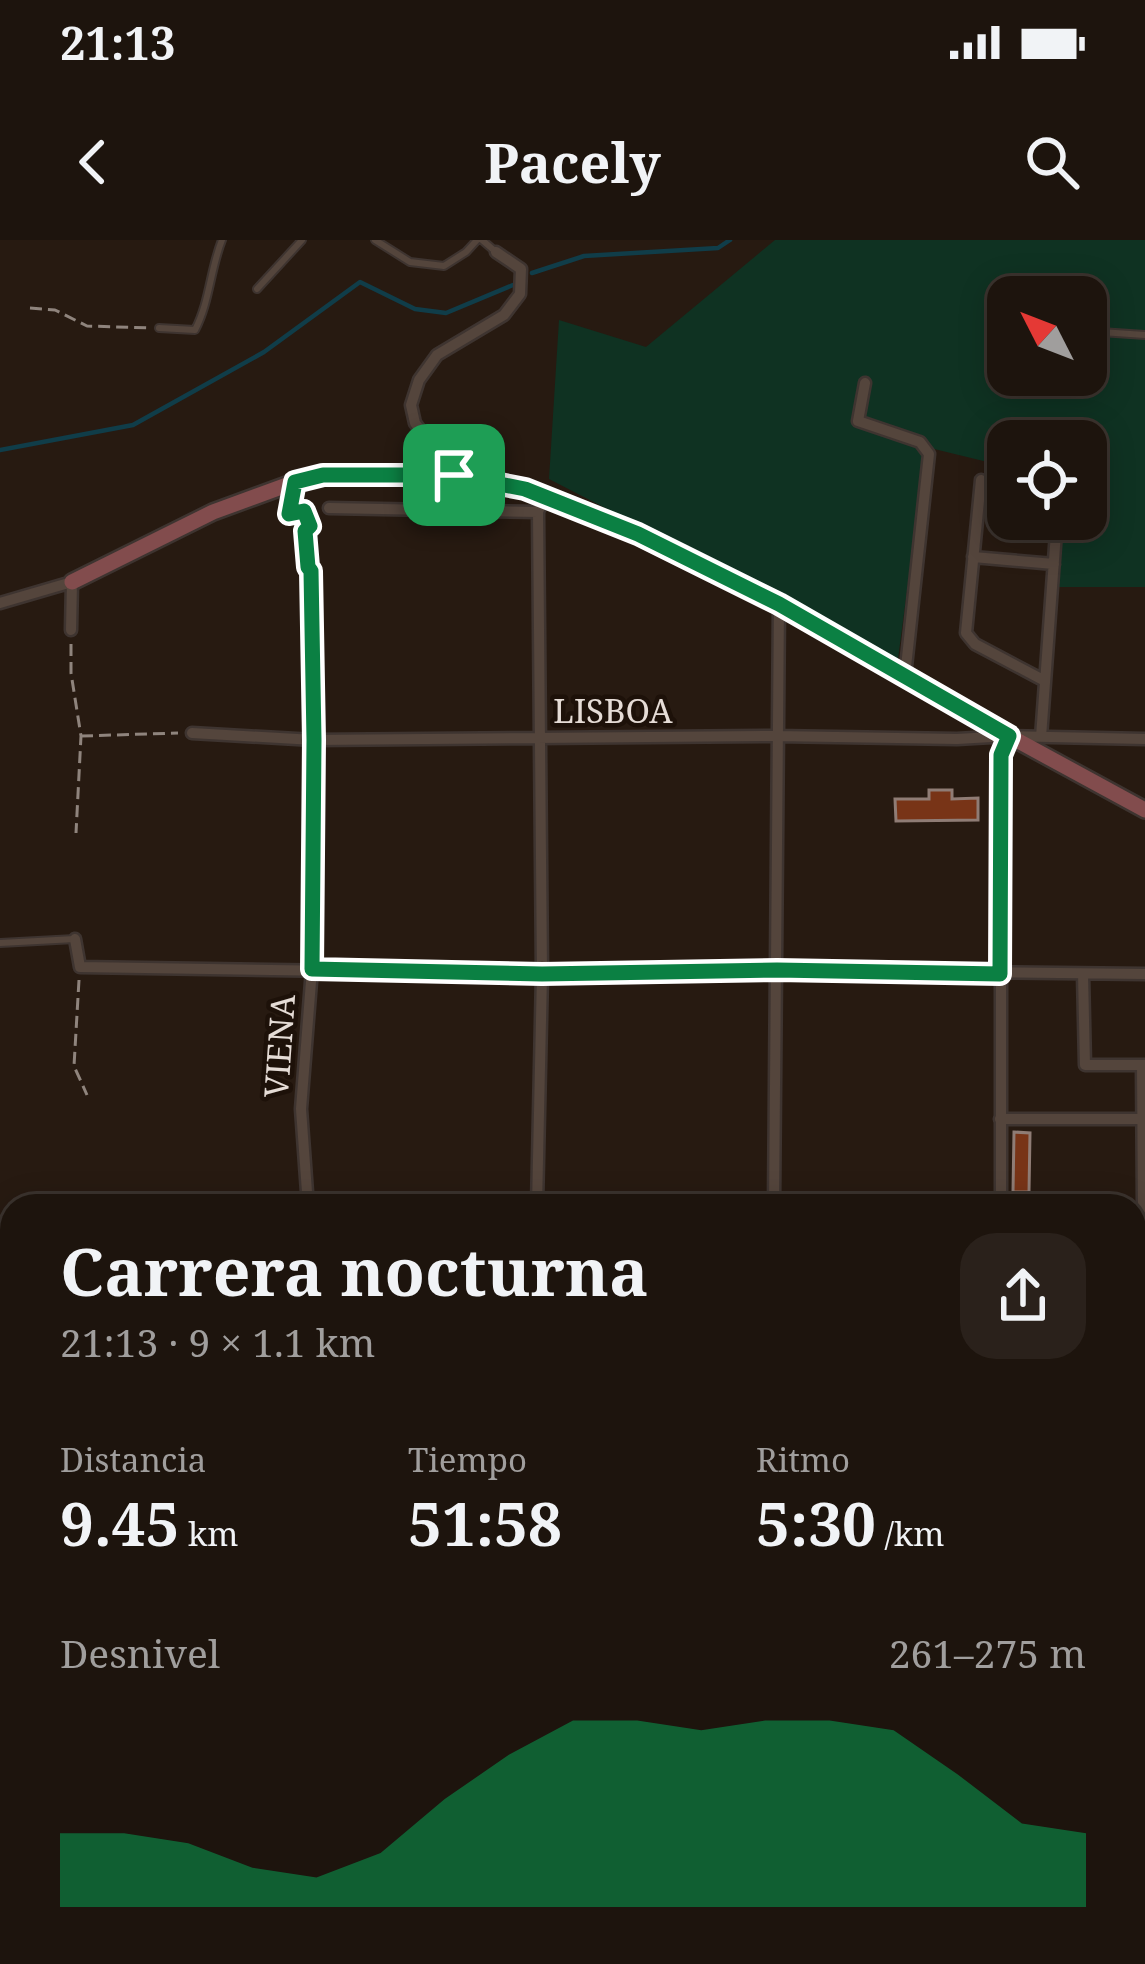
<!DOCTYPE html>
<html lang="es">
<head>
<meta charset="utf-8">
<style>
  :root { --surface:#1d140d; --page:#2a211b; --text:#f1f3f6; --muted:#a09e9d; --line:#3b332e; --accent:#0b8043 }
  body { margin:0; font-family:"Noto Serif",serif; background:var(--page); color:var(--text); height:100vh; display:flex; flex-direction:column; font-size:45px; white-space:nowrap }
  * { box-sizing:border-box; margin:0 }
  p { font-size:39px; color:var(--muted) }
  .icon { flex:none; width:66px; height:66px; fill:none; stroke:currentColor; stroke-width:2; stroke-linecap:round; stroke-linejoin:round }
  .map { position:relative; flex:1; overflow:hidden }
  .sheet { position:absolute; left:0px; top:954px; width:1146px; height:771px; display:flex; flex-direction:column; background:var(--surface); border-radius:36px 36px 0 0; box-shadow:0 6px 30px #0003,0 0 0 3px var(--line) }
  .sheet>* { flex:none }
  .needle { width:78px; rotate:312deg }
  .tools { position:absolute; left:987px; top:36px; display:grid; gap:24px }
  .tools a { display:grid; place-items:center; width:120px; height:120px; border-radius:24px; background:var(--surface); box-shadow:0 6px 30px #0003,0 0 0 3px var(--line); font-size:60px }
  .pin { position:absolute; display:grid; place-items:center; width:102px; height:102px; color:#fff; margin:-51px; border-radius:24px; box-shadow:0 6px 18px #0006 }
  .round { display:grid; place-items:center; flex:none; width:126px; height:126px; border-radius:36px; background:var(--page) }
  .headline { display:flex; align-items:center; justify-content:space-between; height:204px; padding:0 60px }
  h1 { font-size:66px; font-weight:700; line-height:90px }
  .stats { display:grid; grid-template-columns:repeat(3,1fr); gap:18px; height:204px; padding:12px 60px }
  .stats div { display:grid; align-content:center }
  .stats b { font-size:60px; font-weight:700 }
  .stats small { font-size:33px; font-weight:400 }
  .stats p { font-size:33px }
  .chart { height:336px; padding:24px 60px }
  .chart p { display:flex; justify-content:space-between }
  .chart svg { width:100%; height:216px; margin-top:12px; fill:var(--accent); opacity:.7 }
  .status { display:flex; justify-content:space-between; align-items:center; height:84px; padding:0 60px; background:var(--surface); direction:ltr }
  .status svg { height:33px; fill:currentColor }
  header { display:flex; justify-content:space-between; align-items:center; height:156px; padding:0 60px; background:var(--surface); font-size:54px; font-weight:700 }
  .map>svg:first-child { display:block }
  .green { fill:#0f3222; fill-rule:evenodd }
  .lines { fill:none; stroke-linecap:round; stroke-linejoin:round }
  .stream { stroke:#103d49; stroke-width:4.5 }
  .building { fill:#783417; stroke:#8f7c75; stroke-width:3 }
  .lane-casing { stroke:#3e3430; stroke-width:10 }
  .street-casing { stroke:#3e3430; stroke-width:15 }
  .secondary-casing { stroke:#3e3430; stroke-width:20 }
  .path { stroke:#8f847d; stroke-width:3; stroke-dasharray:12 6; stroke-linecap:butt }
  .lane { stroke:#54453c; stroke-width:6 }
  .street { stroke:#54453c; stroke-width:10 }
  .secondary { stroke:#824c4d; stroke-width:15 }
  .route-casing { stroke:#fff; stroke-width:24 }
  .route { stroke:#0b8043; stroke-width:15 }
  .labels { text-anchor:middle; dominant-baseline:central; stroke-width:9; stroke-linejoin:round; paint-order:stroke }
  .street-label { font-size:33px; fill:#e5dcd6; stroke:#1d1109 }
</style>
</head>
<body>
<div class="status"><b>21:13</b><svg viewBox="0 0 49 12"><path d="M0 12V9h3v3zM5 12V6h3v6zM10 12V3h3v9zM15 12V0h3v12zM26 1h20v11H26zM47 4h2v5h-2z"/></svg></div>
<header><svg class="icon" aria-label="back" viewBox="0 0 24 24"><path d="M15 5l-7 7 7 7"/></svg>Pacely<svg class="icon" aria-label="search" viewBox="0 0 24 24"><circle cx="10" cy="10" r="6"/><path d="M15 15l6 6"/></svg></header>
<div class="map">
<svg width="1145" height="1724" viewBox="0 0 1145 1724">
  <rect width="100%" height="100%" fill="#271a11"/>
  <!-- green -->
  <path class="green" d="M 775,0 L 1145,0 L 1145,347 L 1057,347 L 1063,279 L 1086,279 L 1086,201 L 1008,201 L 1008,227 L 926,207 L 898,419 L 549,239 L 559,80 L 646,107 ZM 1008,57 L 1086,57 L 1086,135 L 1008,135 Z
    M 437,1713 L 960,1713 L 986,1720 L 988,1724 L 375,1724 Z"/>
  <g class="lines">
    <!-- stream -->
    <path class="stream" d="M 532,33 L 584,16 L 718,8 L 730,0
      M 0,210 L 133,185 L 264,112 L 360,42 L 415,69 L 446,73 L 513,45"/>
  </g>
  <!-- building -->
  <path class="building" d="M 929,550 L 952,550 L 952,559 L 978,558 L 978,580 L 896,581 L 895,559 L 929,559 Z
    M 1014,892 L 1030,893 L 1029,952 L 1013,952 Z"/>
  <g class="lines">
    <!-- lane casing -->
    <g class="lane-casing">
      <path id="lane" d="M 375,0 L 410,22 L 444,26 L 466,12 L 477,0
        M 482,0 L 496,12
        M 257,49 L 302,0
        M 159,88 L 195,90 C 210,61 210,30 222,0
        M 1086,91 L 1145,95
        M 0,703 L 75,699
        M 0,1218 L 12,1199
        M 0,1260 L 12,1263
        M 0,1337 L 12,1334
        M 0,1449 L 12,1449"/>
    </g>
    <!-- street casing -->
    <g class="street-casing">
      <path id="street" d="M 865,143 L 858,181 L 920,202 L 929,214 L 905,436
        M 454,235 L 415,183 L 411,165 L 419,140 L 437,115 L 504,75 L 520,54 L 521,29 L 496,12
        M 981,240 L 966,393 L 975,404 L 1045,441
        M 329,268 L 538,272
        M 973,317 L 1054,324
        M 0,363 L 72,342 L 71,390
        M 192,493 L 314,500 L 776,496 L 957,499 L 1009,496 L 1145,499
        M 1041,497 L 1057,279
        M 75,699 L 80,727 L 542,734
        M 652,732 L 777,730 L 1145,734
        M 1083,734 L 1085,825 L 1145,825
        M 1142,825 L 1143,968
        M 1000,879 L 1142,879
        M 86,966 L 87,959 L 230,966
        M 308,966 L 301,869 L 312,729 L 314,500 L 311,331
        M 537,966 L 542,734 L 538,272 L 543,258
        M 774,966 L 779,364
        M 1001,966 L 1001,515 L 1009,496
        M 1134,1200 L 1145,1200
        M 1134,1433 L 1145,1433
        M 1000,1713 L 1003,1724"/>
    </g>
    <!-- secondary casing -->
    <g class="secondary-casing">
      <path id="secondary" d="M 72,342 L 213,272 L 295,242 L 323,235 L 454,235 L 525,249 L 638,294 L 779,364 L 1009,496 L 1145,570"/>
    </g>
    <!-- path -->
    <path class="path" d="M 30,68 L 55,70 L 87,86 L 151,88
      M 291,261 L 289,274 L 304,271 L 310,286
      M 307,320 L 305,291 L 317,274
      M 71,404 L 71,433 L 81,496 L 76,593
      M 81,496 L 178,493
      M 552,734 L 638,732
      M 79,740 L 74,826 L 87,855
      M 0,1159 L 12,1160
      M 0,1683 L 0,1697
      M 585,1724 L 589,1713"/>
    <!-- lane -->
    <use href="#lane" class="lane"/>
    <!-- street -->
    <use href="#street" class="street"/>
    <!-- secondary -->
    <use href="#secondary" class="secondary"/>
  </g>
  <g class="lines">
    <!-- route casing -->
    <g class="route-casing">
      <path id="route" d="M 323,235 L 454,235 L 525,249 L 638,294 L 779,364 L 1009,496 L 1001,515 L 1000,734 L 777,730 L 542,734 L 312,729 L 314,500 L 311,331 L 308,327 L 305,291 L 310,286 L 304,271 L 289,274 L 295,242 Z"/>
    </g>
    <!-- route -->
    <use href="#route" class="route"/>
  </g>
  <g class="labels">
    <!-- street labels -->
    <g class="street-label">
      <text x="613" y="470">LISBOA</text>
      <text transform="translate(279 806) rotate(-86)">VIENA</text>
    </g>
  </g>
</svg>
<div class="tools">
<a><svg class="needle" viewBox="-14 -14 28 28"><path d="M0-13l5 13h-10z" fill="#e53935"/><path d="M0 13l5-13h-10z" fill="#a09e9d"/></svg></a>
<a><svg class="icon" aria-label="locate" viewBox="0 0 24 24"><circle cx="12" cy="12" r="6"/><path d="M12 2v4M12 18v4M2 12h4M18 12h4"/></svg></a>
</div>
<div class="pin" style="left:454px;top:235px;background:#1e9e55"><svg class="icon" aria-label="arrive" viewBox="0 0 24 24"><path d="M6 21V4h12l-3 4 3 4H6"/></svg></div>
<section class="sheet">
<div class="headline"><div><h1>Carrera nocturna</h1><p>21:13 · 9 × 1.1 km</p></div><a class="round"><svg class="icon" aria-label="share" viewBox="0 0 24 24"><path d="M12 15V3M7 8l5-5 5 5M5 13v7h14v-7"/></svg></a></div>
<div class="stats">
<div><p>Distancia</p><b>9.45<small> km</small></b></div>
<div><p>Tiempo</p><b>51:58</b></div>
<div><p>Ritmo</p><b>5:30<small> /km</small></b></div>
</div>
<div class="chart"><p><span>Desnivel</span>261–275 m</p>
<svg viewBox="0 0 160 44" preserveAspectRatio="none"><path d="M0 44V29L10 29L20 31L30 36L40 38L50 33L60 22L70 13L80 6L90 6L100 8L110 6L120 6L130 8L140 17L150 27L160 29V44z"/></svg>
</div>
</section>
</div>
</body>
</html>
